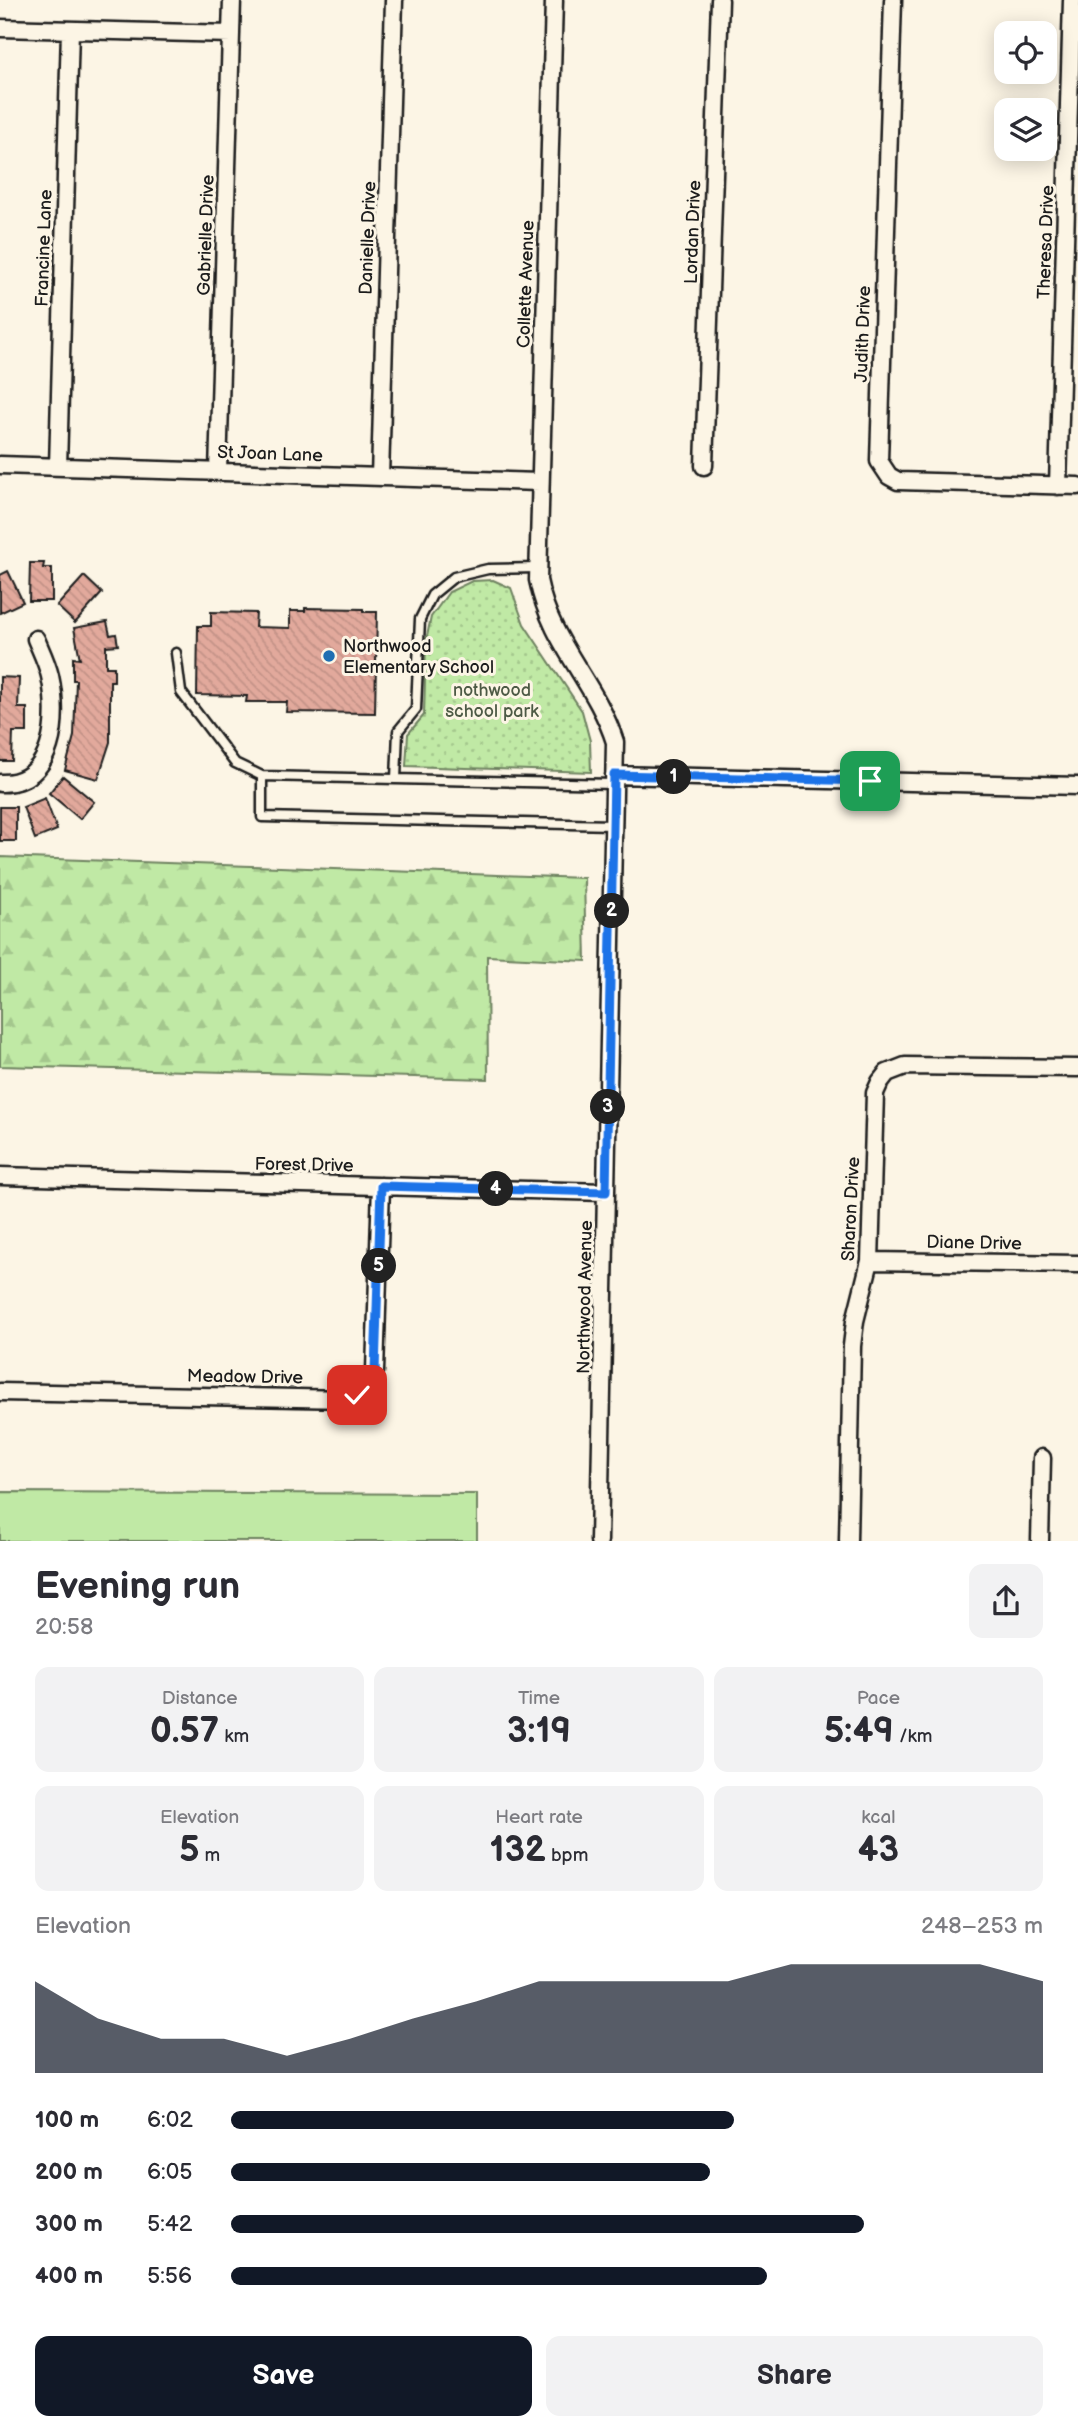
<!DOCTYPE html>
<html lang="en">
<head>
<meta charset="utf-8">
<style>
  :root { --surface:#fff; --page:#f2f2f3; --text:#2b2b33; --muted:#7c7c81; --accent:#111827 }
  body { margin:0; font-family:"Balsamiq Sans",sans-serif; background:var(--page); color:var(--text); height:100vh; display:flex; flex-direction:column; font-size:26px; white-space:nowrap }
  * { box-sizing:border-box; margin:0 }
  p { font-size:23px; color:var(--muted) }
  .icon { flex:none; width:38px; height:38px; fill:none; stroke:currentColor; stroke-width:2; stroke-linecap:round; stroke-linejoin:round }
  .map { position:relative; height:1541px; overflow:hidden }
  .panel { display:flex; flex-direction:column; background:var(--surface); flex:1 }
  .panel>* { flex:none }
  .tools { position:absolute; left:994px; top:21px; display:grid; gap:14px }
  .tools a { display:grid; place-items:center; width:63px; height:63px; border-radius:14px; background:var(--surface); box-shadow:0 4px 18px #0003; font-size:35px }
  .pin { position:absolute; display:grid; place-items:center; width:60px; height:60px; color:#fff; margin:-30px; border-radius:14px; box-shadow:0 4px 10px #0006 }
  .km { position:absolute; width:35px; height:35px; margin:-18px; border-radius:50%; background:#222; color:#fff; font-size:19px; line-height:35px; text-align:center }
  .round { display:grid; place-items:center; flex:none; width:74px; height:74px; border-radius:14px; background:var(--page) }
  .overview { display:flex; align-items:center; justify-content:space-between; height:119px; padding:0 35px }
  h1 { font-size:38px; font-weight:600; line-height:52px }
  .figures { display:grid; grid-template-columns:repeat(3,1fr); gap:10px; height:119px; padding:7px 35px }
  .figures div { display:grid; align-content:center; border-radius:14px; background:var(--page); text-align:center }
  .figures b { font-size:35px; font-weight:600 }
  .figures small { font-size:19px; font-weight:400 }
  .figures p { font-size:19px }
  .chart { height:196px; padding:14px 35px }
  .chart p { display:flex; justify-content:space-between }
  .chart svg { width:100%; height:126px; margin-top:7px; fill:var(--accent); opacity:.7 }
  .button { display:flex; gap:14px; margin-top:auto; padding:14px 35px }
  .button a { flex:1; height:80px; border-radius:14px; background:var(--accent); color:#fff; font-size:28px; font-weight:600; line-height:80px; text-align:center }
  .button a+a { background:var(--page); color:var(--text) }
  ul { padding:0 35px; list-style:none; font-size:23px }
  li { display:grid; grid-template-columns:112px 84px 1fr; align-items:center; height:52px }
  li i { height:18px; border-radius:9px; background:var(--accent) }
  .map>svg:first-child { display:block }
  .grass { fill:#c0e9a5; stroke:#6e8260; stroke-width:2 }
  .forest { fill:url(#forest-firs); stroke:#6e8260; stroke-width:2 }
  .park { fill:url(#park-dots); stroke:#6e8260; stroke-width:2 }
  .building { fill:url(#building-back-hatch); stroke:#1c1c1c; stroke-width:2 }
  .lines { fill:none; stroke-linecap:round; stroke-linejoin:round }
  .service-casing { stroke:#1c1c1c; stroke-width:13 }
  .minor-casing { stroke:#1c1c1c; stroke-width:21 }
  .service { stroke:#fcf5e5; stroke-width:8 }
  .minor { stroke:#fcf5e5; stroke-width:16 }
  .route-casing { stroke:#fff; stroke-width:14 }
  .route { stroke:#1a73e8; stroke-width:9 }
  .poi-dot { fill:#1f6fb2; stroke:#fcf5e5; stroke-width:2.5 }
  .labels { text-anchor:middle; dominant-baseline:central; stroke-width:6; stroke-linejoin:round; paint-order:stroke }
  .street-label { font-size:18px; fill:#1c1c1c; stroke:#fcf5e5 }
  .poi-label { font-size:18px; fill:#1c1c1c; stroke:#fcf5e5; text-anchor:start }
  .park-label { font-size:18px; fill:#4d5a45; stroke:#fcf5e5 }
</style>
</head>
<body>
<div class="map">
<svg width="1078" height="1541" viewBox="0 0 1078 1541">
  <defs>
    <pattern id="forest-firs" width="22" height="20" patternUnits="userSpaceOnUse" patternTransform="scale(1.75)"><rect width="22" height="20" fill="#c0e9a5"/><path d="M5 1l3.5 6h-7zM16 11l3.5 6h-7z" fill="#a4c78d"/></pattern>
    <pattern id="park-dots" width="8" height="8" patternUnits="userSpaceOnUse" patternTransform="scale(1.75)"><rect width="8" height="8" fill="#c0e9a5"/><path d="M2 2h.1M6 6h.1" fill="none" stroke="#a4c78d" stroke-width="1.8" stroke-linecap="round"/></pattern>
    <pattern id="building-back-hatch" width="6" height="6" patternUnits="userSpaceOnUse" patternTransform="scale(1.75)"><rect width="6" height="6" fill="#e2a99c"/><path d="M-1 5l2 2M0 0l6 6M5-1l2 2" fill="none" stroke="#c19186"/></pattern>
  </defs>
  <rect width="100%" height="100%" fill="#fcf5e5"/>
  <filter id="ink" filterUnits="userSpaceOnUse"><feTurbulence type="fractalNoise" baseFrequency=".0143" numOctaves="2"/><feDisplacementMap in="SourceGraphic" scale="14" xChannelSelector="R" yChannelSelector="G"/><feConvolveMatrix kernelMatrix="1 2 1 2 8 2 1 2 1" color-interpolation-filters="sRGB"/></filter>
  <g filter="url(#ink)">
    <!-- grass -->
    <path class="grass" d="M 0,1492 L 477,1494 L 477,1541 L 0,1541 Z"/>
    <!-- forest -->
    <path class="forest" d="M 0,857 L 584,878 L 586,961 L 487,956 L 488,1079 L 0,1066 Z"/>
    <!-- park -->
    <path class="park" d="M 493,580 L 511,588 L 524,624 L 582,711 L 590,741 L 591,772 L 406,766 L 408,734 L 424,715 L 426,641 L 431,617 L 449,592 L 472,581 Z"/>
    <!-- building -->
    <path class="building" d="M 30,563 L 44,563 L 43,568 L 52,568 L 52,601 L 29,601 Z
      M 8,571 L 23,602 L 0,613 L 0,575 Z
      M 84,576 L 102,593 L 75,623 L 57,606 Z
      M 305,608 L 363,609 L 363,612 L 377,612 L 375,713 L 286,712 L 287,702 L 246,702 L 247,696 L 197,695 L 198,626 L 211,626 L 211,612 L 256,613 L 255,627 L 290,628 L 290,611 L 305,611 Z
      M 107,622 L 110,635 L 116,634 L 118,645 L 106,646 L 106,667 L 114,667 L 114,681 L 110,681 L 110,742 L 98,779 L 65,770 L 74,736 L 76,680 L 73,680 L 73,658 L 80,659 L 74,628 Z
      M 0,677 L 19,678 L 18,708 L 27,708 L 27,732 L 13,732 L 12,761 L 0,761 Z
      M 63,776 L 94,802 L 80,819 L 49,793 Z
      M 45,798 L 57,830 L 35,839 L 23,807 Z
      M 0,807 L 16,807 L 16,841 L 0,841 Z"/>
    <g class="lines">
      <!-- service casing -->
      <g class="service-casing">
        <path id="service" d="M 176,653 L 181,692 L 235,763 L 262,776
          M 396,779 L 398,731 L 416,709 L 420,619 L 432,595 L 454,577 L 488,569 L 537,568
          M 613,825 L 262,817 L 262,776 L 614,784"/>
      </g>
      <!-- minor casing -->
      <g class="minor-casing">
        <path id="minor" d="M 554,0 L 538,580 C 551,645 596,682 615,742 L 599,1541
          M 893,0 L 879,461 L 889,476 L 898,481 L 1078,486
          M 0,28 L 231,34
          M 0,465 L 539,482
          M 704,466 L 720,0
          M 58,467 L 70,30
          M 218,472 L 232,0
          M 380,477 L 394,0
          M 1058,486 L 1072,0
          M 614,775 L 1078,786
          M 0,783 C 55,785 59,717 50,676 C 47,663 41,651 36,639
          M 0,1176 L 606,1192
          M 870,1261 L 1078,1264
          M 0,1392 L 347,1399 C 362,1394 370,1387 375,1371 L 381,1186
          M 848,1541 L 852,1346 L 855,1321 L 870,1261 L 875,1093 L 880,1082 L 887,1073 L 905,1066 L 1078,1068
          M 1040,1541 L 1042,1458"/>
      </g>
      <!-- service -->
      <use href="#service" class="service"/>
      <!-- minor -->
      <use href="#minor" class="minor"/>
    </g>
  </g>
  <g class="lines" filter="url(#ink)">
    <!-- route casing -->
    <g class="route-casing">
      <path id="route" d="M 357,1395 L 366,1389 L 375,1371 L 381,1186 L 606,1192 L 614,775 L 870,781"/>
    </g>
    <!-- route -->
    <use href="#route" class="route"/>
  </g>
  <!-- markers -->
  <circle class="poi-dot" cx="329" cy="656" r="7"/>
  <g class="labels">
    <!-- street labels -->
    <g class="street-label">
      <text transform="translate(693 232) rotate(-88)">Lordan Drive</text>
      <text transform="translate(206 235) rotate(-88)">Gabrielle Drive</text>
      <text transform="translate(368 238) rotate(-88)">Danielle Drive</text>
      <text transform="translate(1046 242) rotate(-88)">Theresa Drive</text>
      <text transform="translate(44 248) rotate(-88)">Francine Lane</text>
      <text transform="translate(526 284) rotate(-88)">Collette Avenue</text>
      <text transform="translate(863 334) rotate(-88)">Judith Drive</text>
      <text transform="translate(270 454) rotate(2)">St Joan Lane</text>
      <text transform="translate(304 1165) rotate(1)">Forest Drive</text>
      <text transform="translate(851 1209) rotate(-87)">Sharon Drive</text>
      <text transform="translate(974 1243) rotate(1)">Diane Drive</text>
      <text transform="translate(585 1297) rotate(-89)">Northwood Avenue</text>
      <text transform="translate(245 1377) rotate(1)">Meadow Drive</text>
    </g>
    <!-- poi labels -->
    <g class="poi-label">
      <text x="343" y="646">Northwood<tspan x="343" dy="21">Elementary School</tspan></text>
    </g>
    <!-- park labels -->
    <g class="park-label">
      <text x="492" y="690">nothwood<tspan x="492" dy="21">school park</tspan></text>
    </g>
  </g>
</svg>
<div class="tools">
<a><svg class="icon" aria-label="locate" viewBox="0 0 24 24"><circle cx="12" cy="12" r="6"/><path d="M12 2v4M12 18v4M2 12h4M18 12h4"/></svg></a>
<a><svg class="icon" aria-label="layers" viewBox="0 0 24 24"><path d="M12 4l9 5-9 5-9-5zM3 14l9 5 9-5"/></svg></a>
</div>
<div class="pin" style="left:870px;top:781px;background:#1e9e55"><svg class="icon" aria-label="arrive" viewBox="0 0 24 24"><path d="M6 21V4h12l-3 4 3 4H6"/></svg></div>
<div class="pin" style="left:357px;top:1395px;background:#d93025"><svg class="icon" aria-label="check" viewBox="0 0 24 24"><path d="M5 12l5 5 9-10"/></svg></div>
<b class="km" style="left:674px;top:777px">1</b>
<b class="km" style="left:612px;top:911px">2</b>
<b class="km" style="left:608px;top:1107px">3</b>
<b class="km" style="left:496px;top:1189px">4</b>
<b class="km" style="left:379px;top:1266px">5</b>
</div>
<section class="panel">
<div class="overview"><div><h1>Evening run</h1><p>20:58</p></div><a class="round"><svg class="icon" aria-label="share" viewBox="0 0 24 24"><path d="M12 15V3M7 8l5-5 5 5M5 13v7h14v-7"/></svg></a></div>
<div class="figures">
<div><p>Distance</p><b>0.57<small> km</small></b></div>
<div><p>Time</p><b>3:19</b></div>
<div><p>Pace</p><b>5:49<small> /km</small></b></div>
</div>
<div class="figures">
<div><p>Elevation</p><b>5<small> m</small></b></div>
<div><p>Heart rate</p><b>132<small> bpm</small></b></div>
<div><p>kcal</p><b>43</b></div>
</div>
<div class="chart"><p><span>Elevation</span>248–253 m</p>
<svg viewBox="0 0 160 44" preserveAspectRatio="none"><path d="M0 44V12L10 25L20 32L30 32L40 38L50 32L60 25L70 19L80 12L90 12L100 12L110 12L120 6L130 6L140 6L150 6L160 12V44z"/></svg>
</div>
<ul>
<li><b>100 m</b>6:02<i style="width:62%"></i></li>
<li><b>200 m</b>6:05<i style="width:59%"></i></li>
<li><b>300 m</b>5:42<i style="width:78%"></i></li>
<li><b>400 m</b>5:56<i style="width:66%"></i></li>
</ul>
<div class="button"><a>Save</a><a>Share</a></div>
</section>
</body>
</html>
